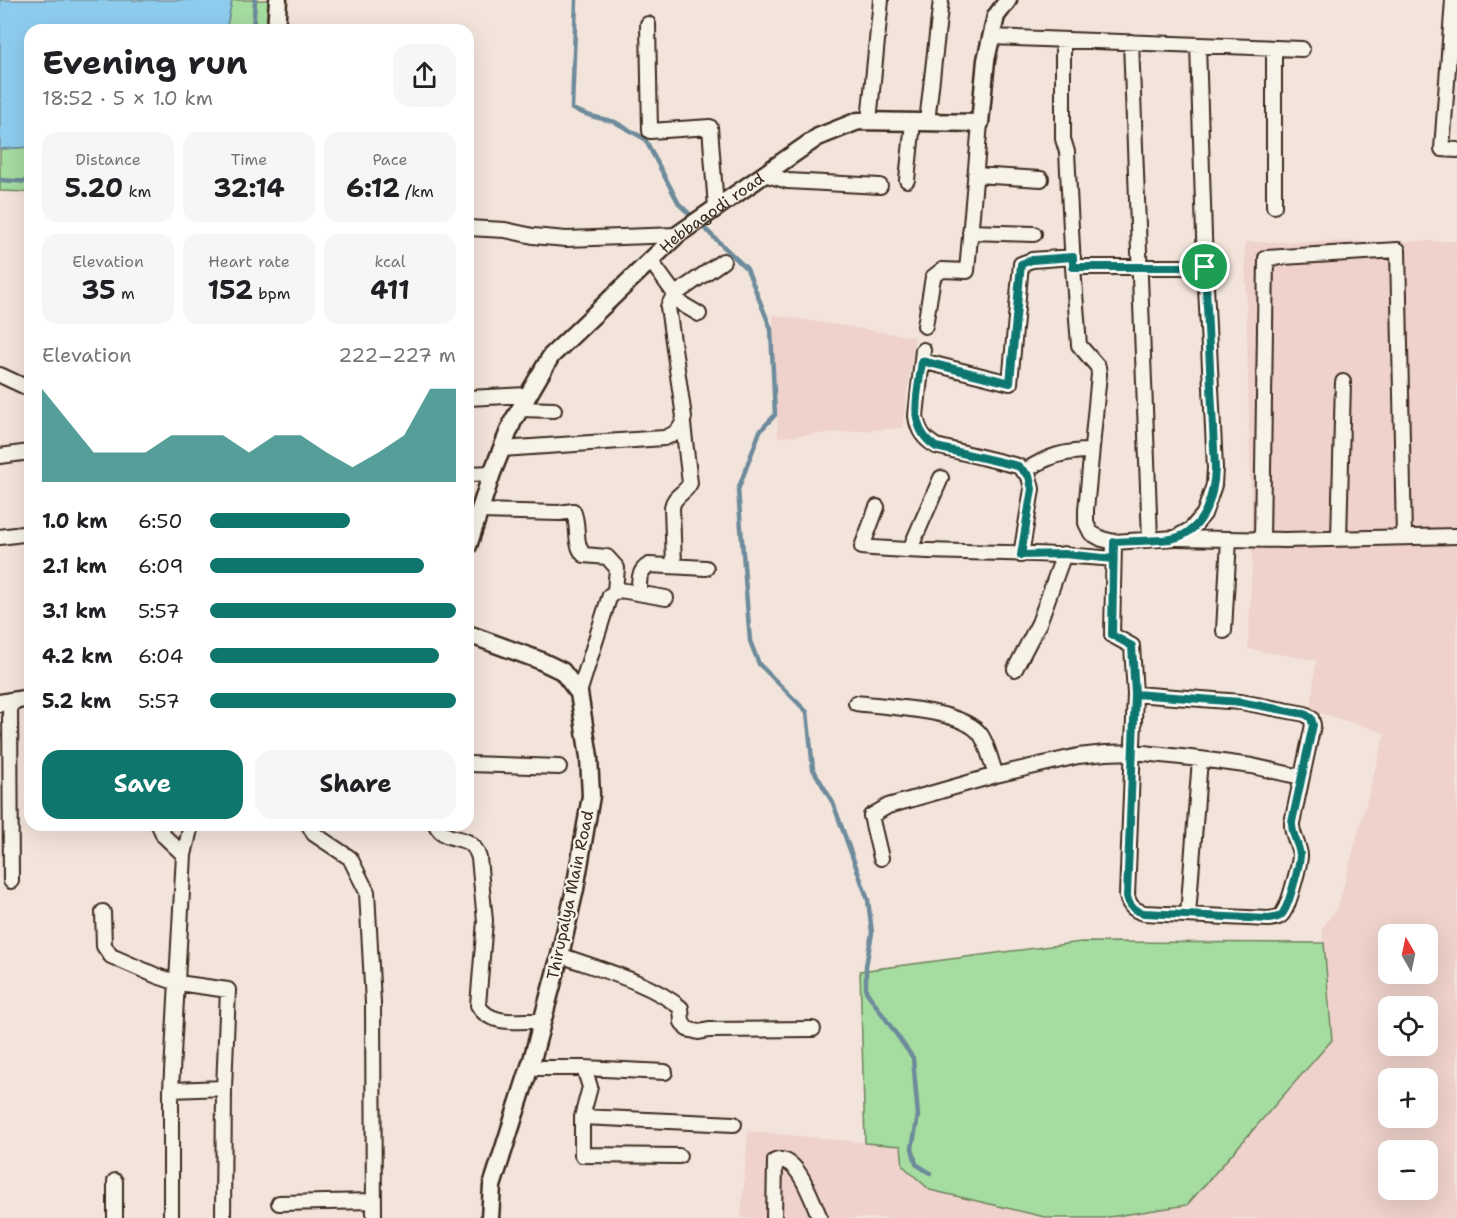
<!DOCTYPE html>
<html lang="en">
<head>
<meta charset="utf-8">
<style>
  :root { --surface:#fff; --page:#f6f6f6; --text:#202124; --muted:#757577; --accent:#0f766e }
  body { margin:0; font-family:"Shantell Sans",sans-serif; background:var(--page); color:var(--text); height:100vh; display:flex; flex-direction:column; font-size:22px; white-space:nowrap }
  * { box-sizing:border-box; margin:0 }
  p { font-size:20px; color:var(--muted) }
  .icon { flex:none; width:33px; height:33px; fill:none; stroke:currentColor; stroke-width:2; stroke-linecap:round; stroke-linejoin:round }
  .map { position:relative; flex:1; overflow:hidden }
  .details { position:absolute; left:24px; top:24px; width:450px; height:807px; display:flex; flex-direction:column; background:var(--surface); border-radius:18px; box-shadow:0 6px 24px #0002 }
  .details>* { flex:none }
  .needle { width:39px; rotate:351deg }
  .fabs { position:absolute; left:1378px; top:924px; display:grid; gap:12px }
  .fabs a { display:grid; place-items:center; width:60px; height:60px; border-radius:12px; background:var(--surface); box-shadow:0 6px 24px #0002; font-size:30px }
  .pin { position:absolute; display:grid; place-items:center; width:51px; height:51px; color:#fff; margin:-26px; border:3px solid #fff; border-radius:50%; box-shadow:0 2px 6px #0007 }
  .round { display:grid; place-items:center; flex:none; width:63px; height:63px; border-radius:18px; background:var(--page) }
  .overview { display:flex; align-items:center; justify-content:space-between; height:102px; padding:0 18px }
  h1 { font-size:33px; font-weight:700; line-height:45px }
  .metrics { display:grid; grid-template-columns:repeat(3,1fr); gap:9px; height:102px; padding:6px 18px }
  .metrics div { display:grid; align-content:center; border-radius:15px; background:var(--page); text-align:center }
  .metrics b { font-size:26px; font-weight:700 }
  .metrics small { font-size:16px; font-weight:400 }
  .metrics p { font-size:16px }
  .chart { height:168px; padding:12px 18px }
  .chart p { display:flex; justify-content:space-between }
  .chart svg { width:100%; height:108px; margin-top:6px; fill:var(--accent); opacity:.7 }
  .button { display:flex; gap:12px; margin-top:auto; padding:12px 18px }
  .button a { flex:1; height:69px; border-radius:18px; background:var(--accent); color:#fff; font-size:24px; font-weight:700; line-height:69px; text-align:center }
  .button a+a { background:var(--page); color:var(--text) }
  ul { padding:0 18px; list-style:none; font-size:20px }
  li { display:grid; grid-template-columns:96px 72px 1fr; align-items:center; height:45px }
  li i { height:15px; border-radius:8px; background:var(--accent) }
  .map>svg:first-child { display:block }
  .built { fill:#eed2cb; fill-rule:evenodd }
  .green { fill:#a5dca0; stroke:#70835f; stroke-width:1.5 }
  .water { fill:#8eccee; stroke:#6d8b9b; stroke-width:1.5 }
  .lines { fill:none; stroke-linecap:round; stroke-linejoin:round }
  .stream { stroke:#6d8b9b; stroke-width:4.5 }
  .minor-casing { stroke:#3b2a1e; stroke-width:18 }
  .tertiary-casing { stroke:#3b2a1e; stroke-width:21 }
  .minor { stroke:#f7f3e8; stroke-width:14 }
  .tertiary { stroke:#f7f3e8; stroke-width:16 }
  .route-casing { stroke:#fff; stroke-width:12 }
  .route { stroke:#0f766e; stroke-width:8 }
  .labels { text-anchor:middle; dominant-baseline:central; stroke-width:4.5; stroke-linejoin:round; paint-order:stroke }
  .street-label { font-size:16px; fill:#3b2a1e; stroke:#f7f3e8 }
</style>
</head>
<body>
<div class="map">
<svg width="1457" height="1218" viewBox="0 0 1457 1218">
  <rect width="100%" height="100%" fill="#f3e4db"/>
  <filter id="ink" filterUnits="userSpaceOnUse"><feTurbulence type="fractalNoise" baseFrequency=".0167" numOctaves="2"/><feDisplacementMap in="SourceGraphic" scale="12" xChannelSelector="R" yChannelSelector="G"/><feConvolveMatrix kernelMatrix="1 2 1 2 8 2 1 2 1" color-interpolation-filters="sRGB"/></filter>
  <g filter="url(#ink)">
    <!-- built -->
    <path class="built" d="M 1457,241 L 1457,1218 L 1103,1218 L 1187,1205 L 1332,1040 L 1322,928 L 1338,907 L 1385,733 L 1311,710 L 1316,660 L 1248,649 L 1252,561 L 1245,242 ZM 1389,934 L 1428,934 L 1428,974 L 1389,974 ZM 1389,1006 L 1428,1006 L 1428,1046 L 1389,1046 ZM 1389,1078 L 1428,1078 L 1428,1118 L 1389,1118 ZM 1389,1150 L 1428,1150 L 1428,1190 L 1389,1190 Z
      M 773,315 L 915,337 L 902,428 L 778,437 Z
      M 748,1131 L 901,1146 L 930,1190 L 1049,1218 L 741,1218 Z"/>
    <!-- green -->
    <path class="green" d="M 232,0 L 268,0 L 266,30 L 226,30 Z
      M 30,147 L 30,192 L 0,191 L 0,149 Z
      M 1081,942 L 1324,943 L 1332,1040 L 1187,1205 L 1103,1218 L 1049,1218 L 930,1190 L 903,1166 L 901,1146 L 865,1143 L 860,971 Z"/>
    <!-- water -->
    <path class="water" d="M 0,0 L 232,0 L 226,30 L 30,30 L 30,147 L 0,149 Z"/>
    <g class="lines">
      <!-- stream -->
      <path class="stream" d="M 576,0 L 572,109 L 591,116 L 615,122 L 645,139 L 679,204 L 747,269 L 771,329 L 775,415 L 760,431 L 738,490 L 750,641 L 759,664 L 807,712 L 813,769 L 833,803 L 868,900 L 872,933 L 866,966 L 866,991 L 913,1058 L 918,1116 L 912,1148 L 916,1164 L 930,1173
        M 253,30 L 255,0
        M 0,180 L 30,182"/>
      <!-- minor casing -->
      <g class="minor-casing">
        <path id="minor" d="M 1453,0 L 1442,149 L 1457,150
          M 648,24 L 650,131 L 710,127 L 716,208
          M 991,37 L 1302,49
          M 1063,40 L 1063,139 L 1067,152 L 1073,267 L 1205,267
          M 1131,42 L 1150,539
          M 869,121 L 881,0
          M 927,122 L 941,0
          M 764,174 L 788,181 L 880,186
          M 975,175 L 1041,179
          M 907,180 L 913,122
          M 1274,206 L 1274,48
          M 468,228 L 505,230 L 533,236 L 566,239 L 677,235
          M 970,232 L 1034,234
          M 650,260 L 682,304 L 699,314
          M 1073,267 L 1079,345 L 1098,367 L 1099,374 L 1086,510 L 1086,523 L 1091,533 L 1102,539 L 1114,542 L 1175,538 L 1191,529 L 1204,514 L 1214,485 L 1215,468 L 1205,267 L 1198,45
          M 925,326 L 933,277 L 942,270 L 967,271 L 980,123
          M 923,350 L 916,416 C 918,431 924,439 936,446 L 1018,466 L 1029,476 L 1032,489 L 1021,555
          M 922,361 L 1010,383 L 1021,264 L 1032,260 L 1073,257
          M 0,375 L 30,389
          M 468,398 L 528,395
          M 520,409 L 554,410
          M 502,449 L 664,438 C 676,434 682,429 684,417 L 668,307 L 674,295 L 723,261
          M 0,456 L 30,452
          M 1025,471 C 1047,456 1065,451 1091,451
          M 468,474 L 492,473
          M 877,507 L 862,547 C 946,555 1030,550 1113,559
          M 480,511 L 559,513 L 573,511 C 580,525 573,543 584,555 L 607,557 L 617,568 L 615,591
          M 0,537 L 30,533
          M 1177,538 L 1285,540 L 1457,536
          M 1339,539 L 1343,382
          M 1262,540 L 1266,258 L 1398,250 L 1404,537
          M 1114,542 L 1112,635 L 1132,646 L 1135,694 L 1127,896 C 1129,906 1134,910 1144,913 L 1268,919 C 1275,918 1281,918 1284,911 C 1289,904 1300,864 1300,855 C 1299,844 1291,834 1292,823 L 1313,725 L 1311,718 L 1305,714 L 1241,702 L 1135,694
          M 910,549 L 941,478
          M 674,566 L 672,507 C 674,495 685,494 690,483 L 683,424
          M 639,593 C 639,581 638,571 649,565 L 706,568
          M 1224,631 L 1229,539
          M 1015,669 L 1039,623 L 1064,554
          M 579,693 L 610,595 L 620,590 L 666,598
          M 10,700 L 11,881
          M 856,703 C 887,707 963,709 981,735 C 988,746 991,762 996,775
          M 468,764 L 559,767
          M 159,825 L 164,836 L 184,855
          M 309,825 L 314,834 L 350,858 L 367,892 L 373,1003 L 374,1218
          M 436,825 C 447,846 471,830 479,858 L 485,921 L 478,1005 C 490,1027 520,1020 541,1021
          M 881,858 L 871,816 L 888,806 L 996,775 L 1078,756 L 1106,753 L 1134,752 L 1200,759 L 1252,766 L 1301,777
          M 103,912 L 104,946 L 111,956 L 157,976 L 178,983 L 228,990 L 224,1088 L 223,1218
          M 1188,915 L 1200,759
          M 560,955 C 598,969 650,982 681,1008 L 682,1022 L 687,1029 L 699,1032 L 709,1030 L 813,1029
          M 529,1068 L 584,1068 L 665,1072
          M 584,1068 L 590,1087 L 582,1117 L 582,1155 L 679,1156
          M 171,1090 L 224,1088
          M 582,1117 L 734,1124
          M 279,1203 L 373,1201
          M 115,1218 L 115,1181
          M 171,1218 L 171,1090 L 184,855 L 191,825
          M 774,1218 L 775,1161 C 798,1153 812,1201 820,1218"/>
      </g>
      <!-- tertiary casing -->
      <g class="tertiary-casing">
        <g id="tertiary">
          <path d="M 276,30 L 278,0"/>
          <path id="s1" d="M 468,546 L 492,473 L 513,421 L 551,356 L 677,235 L 818,137 L 858,121 L 980,123 L 986,60 L 996,16 L 1008,0"/>
          <path d="M 468,634 L 539,660 L 562,671 L 579,693 L 589,757 L 591,796 L 575,889 L 560,955 L 532,1060 L 492,1186 L 490,1218"/>
          <path d="M 0,703 L 30,698"/>
        </g>
      </g>
      <!-- minor -->
      <use href="#minor" class="minor"/>
      <!-- tertiary -->
      <use href="#tertiary" class="tertiary"/>
    </g>
  </g>
  <g class="lines" filter="url(#ink)">
    <!-- route casing -->
    <g class="route-casing">
      <path id="route" d="M 1205,267 L 1073,267 L 1073,257 L 1032,260 L 1021,264 L 1010,383 L 922,361 C 919,391 905,427 936,447 L 1018,466 L 1029,476 L 1032,489 L 1021,555 L 1064,554 L 1113,559 L 1112,635 L 1132,646 L 1135,694 L 1127,896 C 1129,906 1134,911 1144,913 L 1268,919 C 1275,918 1281,918 1284,911 C 1289,904 1300,864 1300,855 C 1299,844 1291,834 1292,822 L 1313,725 L 1311,718 L 1305,714 L 1240,702 L 1135,694 L 1132,646 L 1112,635 L 1114,542 C 1130,540 1161,542 1175,538 C 1205,530 1214,495 1215,468 L 1205,267"/>
    </g>
    <!-- route -->
    <use href="#route" class="route"/>
  </g>
  <g class="labels">
    <!-- street labels -->
    <g class="street-label">
      <text stroke="none"><textPath href="#s1" startOffset="424">Hebbagodi road</textPath></text>
      <text transform="translate(570 895) rotate(-78)">Thirupalya Main Road</text>
    </g>
  </g>
</svg>
<div class="fabs">
<a><svg class="needle" viewBox="-14 -14 28 28"><path d="M0-13l5 13h-10z" fill="#e53935"/><path d="M0 13l5-13h-10z" fill="#757577"/></svg></a>
<a><svg class="icon" aria-label="locate" viewBox="0 0 24 24"><circle cx="12" cy="12" r="6"/><path d="M12 2v4M12 18v4M2 12h4M18 12h4"/></svg></a>
<a>+</a>
<a>−</a>
</div>
<div class="pin" style="left:1205px;top:267px;background:#1e9e55"><svg class="icon" aria-label="arrive" viewBox="0 0 24 24"><path d="M6 21V4h12l-3 4 3 4H6"/></svg></div>
<section class="details">
<div class="overview"><div><h1>Evening run</h1><p>18:52 · 5 × 1.0 km</p></div><a class="round"><svg class="icon" aria-label="share" viewBox="0 0 24 24"><path d="M12 15V3M7 8l5-5 5 5M5 13v7h14v-7"/></svg></a></div>
<div class="metrics">
<div><p>Distance</p><b>5.20<small> km</small></b></div>
<div><p>Time</p><b>32:14</b></div>
<div><p>Pace</p><b>6:12<small> /km</small></b></div>
</div>
<div class="metrics">
<div><p>Elevation</p><b>35<small> m</small></b></div>
<div><p>Heart rate</p><b>152<small> bpm</small></b></div>
<div><p>kcal</p><b>411</b></div>
</div>
<div class="chart"><p><span>Elevation</span>222–227 m</p>
<svg viewBox="0 0 160 44" preserveAspectRatio="none"><path d="M0 44V6L10 19L20 32L30 32L40 32L50 25L60 25L70 25L80 32L90 25L100 25L110 32L120 38L130 32L140 25L150 6L160 6V44z"/></svg>
</div>
<ul>
<li><b>1.0 km</b>6:50<i style="width:57%"></i></li>
<li><b>2.1 km</b>6:09<i style="width:87%"></i></li>
<li><b>3.1 km</b>5:57<i style="width:100%"></i></li>
<li><b>4.2 km</b>6:04<i style="width:93%"></i></li>
<li><b>5.2 km</b>5:57<i style="width:100%"></i></li>
</ul>
<div class="button"><a>Save</a><a>Share</a></div>
</section>
</div>
</body>
</html>
